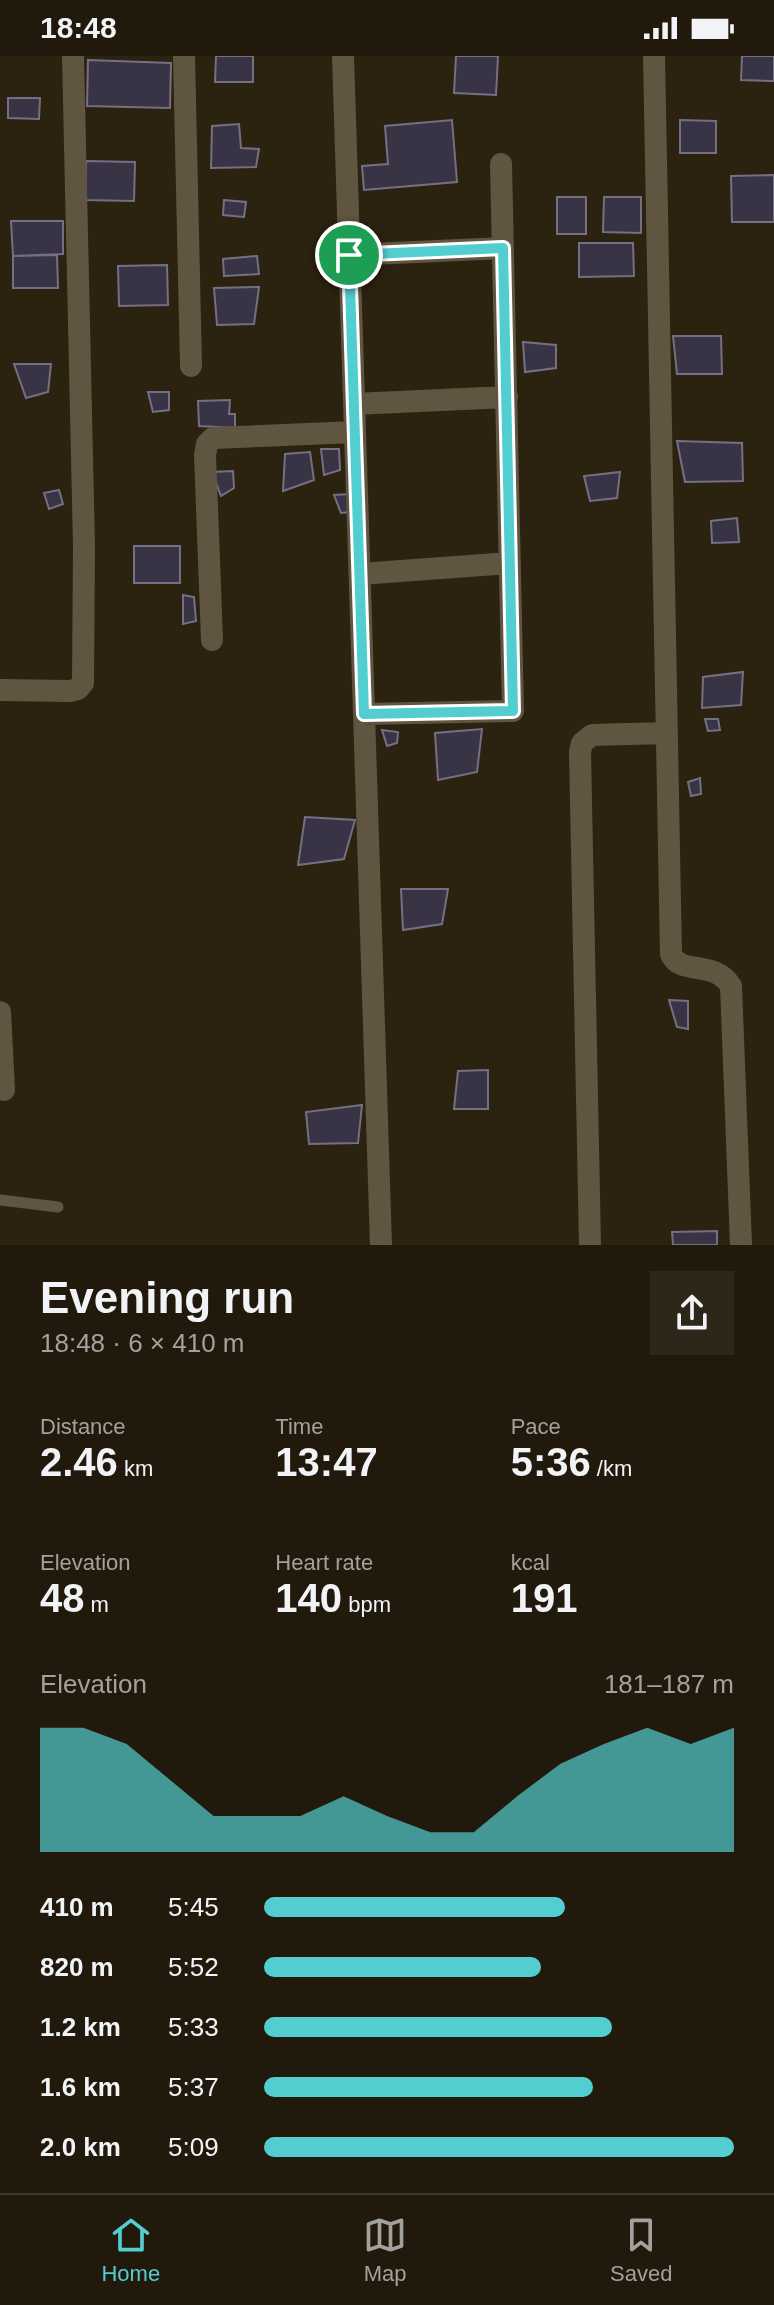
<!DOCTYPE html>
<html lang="en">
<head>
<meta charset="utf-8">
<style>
  :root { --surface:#211a0c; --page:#2d271a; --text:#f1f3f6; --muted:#a2a19d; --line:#3e382d; --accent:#52cdd0 }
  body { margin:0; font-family:Arial,sans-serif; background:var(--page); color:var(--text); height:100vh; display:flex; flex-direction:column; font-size:30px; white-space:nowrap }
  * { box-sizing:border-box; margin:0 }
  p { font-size:26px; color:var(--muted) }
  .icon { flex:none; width:44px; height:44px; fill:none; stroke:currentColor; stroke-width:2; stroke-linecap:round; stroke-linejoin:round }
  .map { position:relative; height:1189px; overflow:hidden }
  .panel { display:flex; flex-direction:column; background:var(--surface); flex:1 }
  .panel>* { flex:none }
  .pin { position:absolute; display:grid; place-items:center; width:68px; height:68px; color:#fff; margin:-34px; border:4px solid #fff; border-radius:50%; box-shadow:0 2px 8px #0007 }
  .round { display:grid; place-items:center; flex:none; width:84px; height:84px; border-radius:0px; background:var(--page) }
  .overview { display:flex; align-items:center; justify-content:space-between; height:136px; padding:0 40px }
  h1 { font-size:44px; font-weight:800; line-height:60px }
  .figures { display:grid; grid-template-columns:repeat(3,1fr); gap:12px; height:136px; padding:8px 40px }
  .figures div { display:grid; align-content:center }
  .figures b { font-size:40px; font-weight:800 }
  .figures small { font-size:22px; font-weight:400 }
  .figures p { font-size:22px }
  .chart { height:224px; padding:16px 40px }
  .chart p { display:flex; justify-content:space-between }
  .chart svg { width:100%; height:144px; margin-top:8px; fill:var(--accent); opacity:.7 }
  ul { padding:0 40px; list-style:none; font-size:26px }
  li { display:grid; grid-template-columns:128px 96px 1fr; align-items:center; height:60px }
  li i { height:20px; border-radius:10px; background:var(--accent) }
  .status { display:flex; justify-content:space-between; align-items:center; height:56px; padding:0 40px; background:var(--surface); direction:ltr }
  .status svg { height:22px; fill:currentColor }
  .menu { display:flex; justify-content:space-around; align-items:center; height:112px; border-top:2px solid var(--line); background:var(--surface); font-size:22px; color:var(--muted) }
  .menu a { display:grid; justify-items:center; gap:4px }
  .menu .current { color:var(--accent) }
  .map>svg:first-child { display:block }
  .building { fill:#393346; stroke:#756f84; stroke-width:2 }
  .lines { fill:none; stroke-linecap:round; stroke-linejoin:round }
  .service { stroke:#605541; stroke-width:11 }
  .minor { stroke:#605541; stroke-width:22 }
  .route-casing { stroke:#fff; stroke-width:16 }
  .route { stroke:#52cdd0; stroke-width:10 }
</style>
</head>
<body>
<div class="status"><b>18:48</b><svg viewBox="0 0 49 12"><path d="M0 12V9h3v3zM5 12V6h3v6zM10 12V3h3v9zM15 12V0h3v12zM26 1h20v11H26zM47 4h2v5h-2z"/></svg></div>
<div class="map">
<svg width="774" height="1189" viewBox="0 0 774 1189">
  <rect width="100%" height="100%" fill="#2c2210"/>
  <!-- building -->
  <path class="building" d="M 216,0 L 253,0 L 253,26 L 215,26 Z
    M 456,0 L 498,0 L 496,39 L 454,37 Z
    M 742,0 L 774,0 L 774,25 L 741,24 Z
    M 88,4 L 171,7 L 170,52 L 87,50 Z
    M 8,42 L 40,42 L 39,63 L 8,62 Z
    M 452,64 L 457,126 L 364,134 L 362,110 L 388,108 L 385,70 Z
    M 680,64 L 716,65 L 716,97 L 680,97 Z
    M 239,68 L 241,92 L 259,93 L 256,111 L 211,112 L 212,70 Z
    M 86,105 L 135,106 L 134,145 L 85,144 Z
    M 774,119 L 774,166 L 732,166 L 731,120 Z
    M 557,141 L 586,141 L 586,178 L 557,178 Z
    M 604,141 L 641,141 L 641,177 L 603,176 Z
    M 224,144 L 246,146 L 244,161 L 223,159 Z
    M 11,165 L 63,165 L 63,198 L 13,200 Z
    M 579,187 L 633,187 L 634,220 L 579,221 Z
    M 57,199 L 58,232 L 13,232 L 13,200 Z
    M 257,200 L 259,218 L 224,220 L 223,203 Z
    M 167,209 L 168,249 L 119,250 L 118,210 Z
    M 259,231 L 254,268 L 217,269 L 214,232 Z
    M 673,280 L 721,280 L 722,318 L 677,318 Z
    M 523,286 L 556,289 L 556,312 L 525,316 Z
    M 14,308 L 51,308 L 48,336 L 26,342 Z
    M 148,336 L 169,336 L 169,354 L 153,356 Z
    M 230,344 L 229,358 L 235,358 L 235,372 L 199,370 L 198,345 Z
    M 677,385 L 742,387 L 743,425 L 685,426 Z
    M 321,393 L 339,393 L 340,414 L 324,419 Z
    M 310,396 L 314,424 L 283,435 L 285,398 Z
    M 233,415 L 234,432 L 221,440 L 212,416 Z
    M 620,416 L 617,442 L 590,445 L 584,420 Z
    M 59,434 L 63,448 L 49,453 L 44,437 Z
    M 351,438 L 350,456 L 341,457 L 334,439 Z
    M 737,462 L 739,486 L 712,487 L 711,465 Z
    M 134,490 L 180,490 L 180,527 L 134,527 Z
    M 183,539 L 194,541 L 196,565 L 183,568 Z
    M 743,616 L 741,649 L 702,652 L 703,621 Z
    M 705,663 L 718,663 L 720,674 L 708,675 Z
    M 482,673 L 477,716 L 438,724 L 435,677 Z
    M 382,674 L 398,676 L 397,687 L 387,690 Z
    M 700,722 L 701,738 L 691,740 L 688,726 Z
    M 305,761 L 355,764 L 344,803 L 298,809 Z
    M 401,833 L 448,833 L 442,868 L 403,874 Z
    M 669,944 L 688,945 L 688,973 L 677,971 Z
    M 488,1014 L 488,1053 L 454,1053 L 458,1015 Z
    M 362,1049 L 358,1087 L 309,1088 L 306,1056 Z
    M 717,1175 L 717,1189 L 673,1189 L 672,1176 Z"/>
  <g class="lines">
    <!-- service -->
    <path class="service" d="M 0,1144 L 58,1151"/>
    <!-- minor -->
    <path class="minor" d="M 184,0 L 191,310
      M 343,0 L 381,1189
      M 654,0 L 671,898 C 680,920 714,903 731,930 L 741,1189
      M 349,199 L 503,192
      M 354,348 L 507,341
      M 360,518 L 510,507
      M 212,584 L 205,399 L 207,388 L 213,382 L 355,376
      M 0,634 L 70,635 L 78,633 L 83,627 L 84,490 L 73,0
      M 364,658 L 513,655 L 501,108
      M 0,956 L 4,1034
      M 590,1189 L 580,696 L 582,687 L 592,679 L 666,677"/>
  </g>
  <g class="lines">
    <!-- route casing -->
    <g class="route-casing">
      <path id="route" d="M 503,192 L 513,655 L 364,658 L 349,199 Z"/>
    </g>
    <!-- route -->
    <use href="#route" class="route"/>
  </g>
</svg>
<div class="pin" style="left:349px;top:199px;background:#1e9e55"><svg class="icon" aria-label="arrive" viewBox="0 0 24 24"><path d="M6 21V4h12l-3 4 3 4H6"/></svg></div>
</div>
<section class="panel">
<div class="overview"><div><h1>Evening run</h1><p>18:48 · 6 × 410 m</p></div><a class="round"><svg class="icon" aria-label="share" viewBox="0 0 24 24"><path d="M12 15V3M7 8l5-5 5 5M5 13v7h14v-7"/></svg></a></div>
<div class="figures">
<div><p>Distance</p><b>2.46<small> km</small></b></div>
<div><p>Time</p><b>13:47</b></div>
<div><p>Pace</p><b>5:36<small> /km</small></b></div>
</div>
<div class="figures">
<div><p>Elevation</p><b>48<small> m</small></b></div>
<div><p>Heart rate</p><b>140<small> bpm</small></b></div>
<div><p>kcal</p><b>191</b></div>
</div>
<div class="chart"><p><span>Elevation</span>181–187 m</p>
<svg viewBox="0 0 160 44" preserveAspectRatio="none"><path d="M0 44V6L10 6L20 11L30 22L40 33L50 33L60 33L70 27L80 33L90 38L100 38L110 27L120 17L130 11L140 6L150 11L160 6V44z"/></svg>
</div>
<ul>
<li><b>410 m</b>5:45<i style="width:64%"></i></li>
<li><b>820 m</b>5:52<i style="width:59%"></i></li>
<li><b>1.2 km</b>5:33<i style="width:74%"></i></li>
<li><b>1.6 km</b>5:37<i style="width:70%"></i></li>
<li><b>2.0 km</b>5:09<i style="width:100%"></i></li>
</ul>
</section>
<nav class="menu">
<a class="current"><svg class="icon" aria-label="home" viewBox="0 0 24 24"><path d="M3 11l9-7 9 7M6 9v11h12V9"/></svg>Home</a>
<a><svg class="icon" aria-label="map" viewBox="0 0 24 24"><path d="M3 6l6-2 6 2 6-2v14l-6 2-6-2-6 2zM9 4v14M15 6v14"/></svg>Map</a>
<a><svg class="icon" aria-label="saved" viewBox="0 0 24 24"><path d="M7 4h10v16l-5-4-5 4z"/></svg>Saved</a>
</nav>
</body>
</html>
